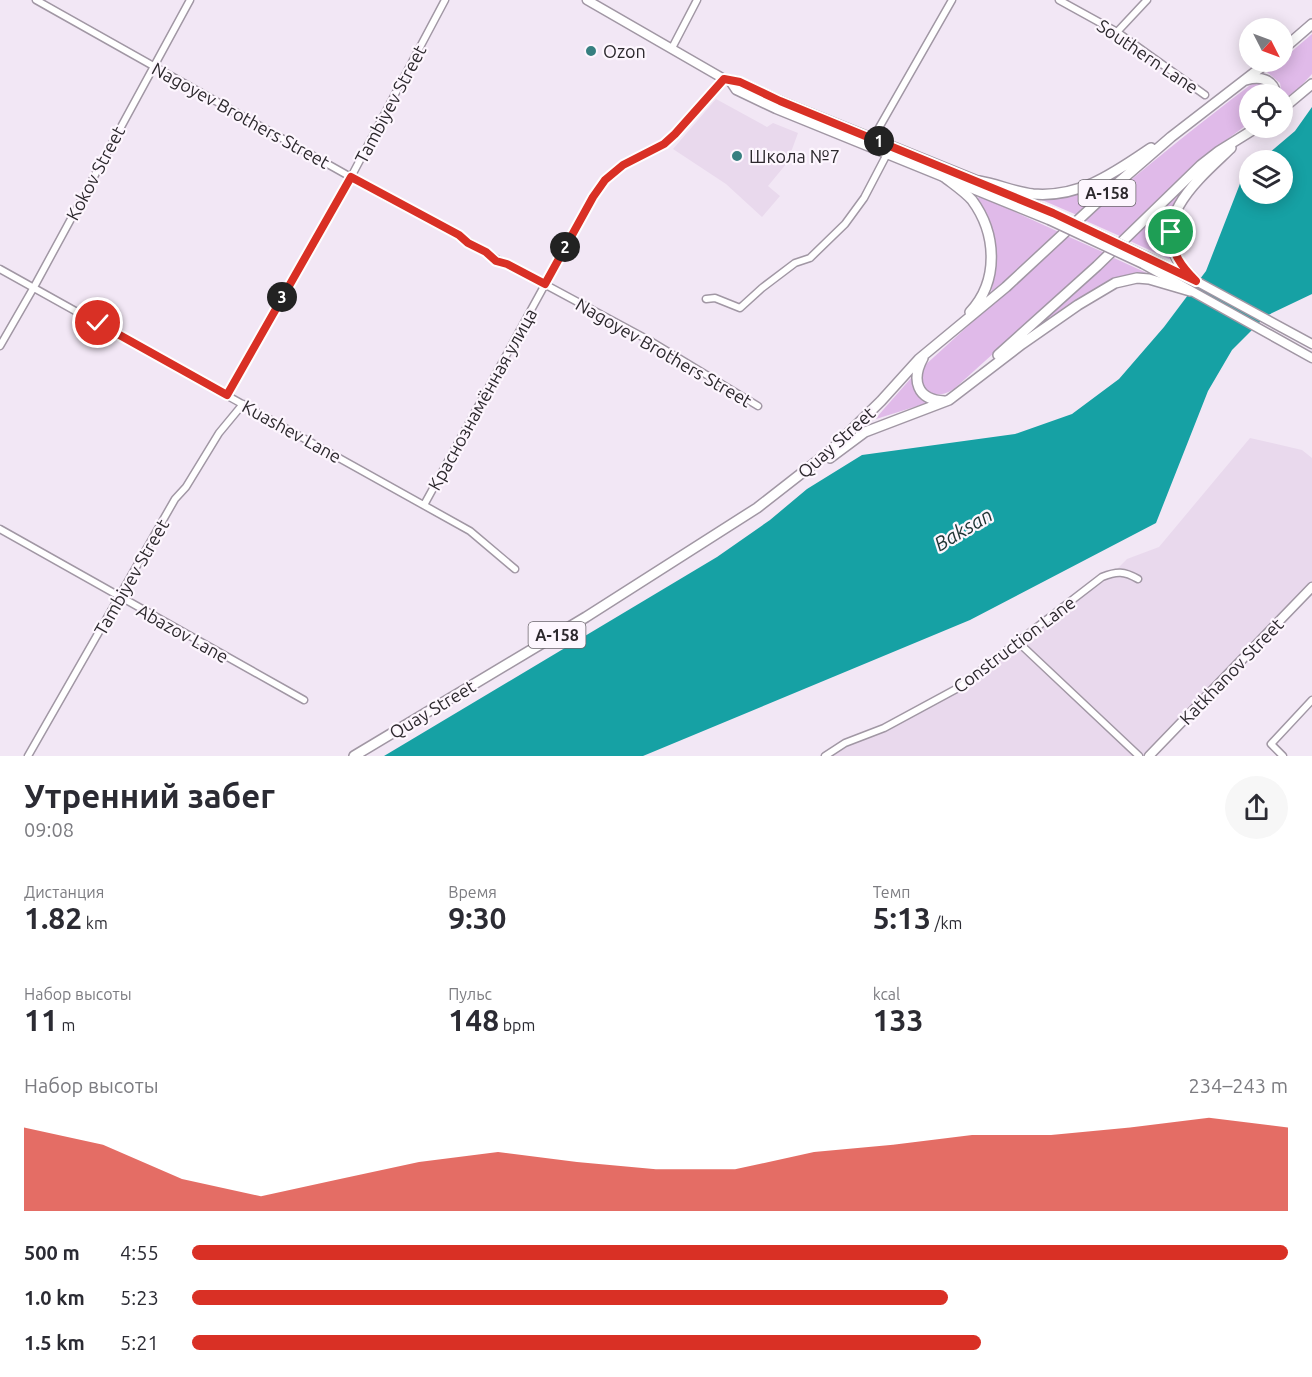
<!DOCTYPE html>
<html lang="ru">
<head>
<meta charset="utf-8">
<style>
  :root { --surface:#fff; --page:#f7f7f7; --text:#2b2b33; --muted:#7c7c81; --accent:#d93025 }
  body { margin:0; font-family:Ubuntu,sans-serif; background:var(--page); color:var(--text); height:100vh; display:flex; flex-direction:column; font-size:22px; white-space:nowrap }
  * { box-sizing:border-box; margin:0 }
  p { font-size:20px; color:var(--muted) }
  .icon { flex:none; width:33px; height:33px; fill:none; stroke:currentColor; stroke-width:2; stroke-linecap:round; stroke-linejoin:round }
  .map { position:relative; height:756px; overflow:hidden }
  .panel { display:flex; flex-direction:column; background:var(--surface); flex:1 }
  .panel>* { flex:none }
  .needle { width:39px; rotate:132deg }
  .buttons { position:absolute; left:1239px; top:18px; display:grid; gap:12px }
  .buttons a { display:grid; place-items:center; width:54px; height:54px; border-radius:50%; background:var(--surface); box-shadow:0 3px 15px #0003; font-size:30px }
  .pin { position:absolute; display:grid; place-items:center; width:51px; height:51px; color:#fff; margin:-26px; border:3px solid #fff; border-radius:50%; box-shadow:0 2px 6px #0007 }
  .km { position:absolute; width:30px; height:30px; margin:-15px; border-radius:50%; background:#222; color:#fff; font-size:16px; line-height:30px; text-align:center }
  .round { display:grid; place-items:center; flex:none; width:63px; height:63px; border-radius:32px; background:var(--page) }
  .overview { display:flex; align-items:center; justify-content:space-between; height:102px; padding:0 24px }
  h1 { font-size:33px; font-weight:700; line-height:45px }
  .metrics { display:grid; grid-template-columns:repeat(3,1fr); gap:9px; height:102px; padding:6px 24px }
  .metrics div { display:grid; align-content:center }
  .metrics b { font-size:30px; font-weight:700 }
  .metrics small { font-size:16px; font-weight:400 }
  .metrics p { font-size:16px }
  .chart { height:168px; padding:12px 24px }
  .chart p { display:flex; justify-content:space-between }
  .chart svg { width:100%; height:108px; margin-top:6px; fill:var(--accent); opacity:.7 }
  ul { padding:0 24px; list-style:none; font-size:20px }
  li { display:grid; grid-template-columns:96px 72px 1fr; align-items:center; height:45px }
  li i { height:15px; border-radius:8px; background:var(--accent) }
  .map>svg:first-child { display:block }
  .built { fill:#e9d9ed }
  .green { fill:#e0bae9 }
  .water { fill:#16a1a4 }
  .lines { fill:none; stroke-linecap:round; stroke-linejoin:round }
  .street-casing { stroke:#a197a4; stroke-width:9 }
  .secondary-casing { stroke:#a197a4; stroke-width:11 }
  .primary-casing { stroke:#a197a4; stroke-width:12 }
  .street { stroke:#fff; stroke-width:6 }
  .secondary { stroke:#fff; stroke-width:8 }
  .primary { stroke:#fff; stroke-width:9 }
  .secondary-bridge-casing { stroke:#a197a4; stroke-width:11; stroke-linecap:butt }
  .secondary-bridge { stroke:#fff; stroke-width:8 }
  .route-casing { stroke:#fff; stroke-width:12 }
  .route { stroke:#d93025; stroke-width:8 }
  .poi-dot { fill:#367f80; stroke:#fdf6fe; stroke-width:2 }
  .labels { text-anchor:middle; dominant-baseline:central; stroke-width:4.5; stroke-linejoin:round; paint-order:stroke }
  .shield { fill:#fdf6fe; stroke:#6b666c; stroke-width:1.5 }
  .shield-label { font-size:16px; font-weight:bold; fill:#2d292e }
  .poi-label { font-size:18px; fill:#2d292e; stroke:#fdf6fe; text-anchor:start }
  .street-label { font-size:18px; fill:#2d292e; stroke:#fdf6fe }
  .water-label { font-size:20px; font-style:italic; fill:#1e3333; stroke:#fdf6fe }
</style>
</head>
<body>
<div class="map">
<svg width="1312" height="756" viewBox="0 0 1312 756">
  <rect width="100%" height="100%" fill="#f2e7f5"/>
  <!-- built -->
  <path class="built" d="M 716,99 L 767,127 L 773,123 L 798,133 L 787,163 L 768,186 L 780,196 L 762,217 L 726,184 L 673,149 Z
    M 1250,438 L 1302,450 L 1312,458 L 1312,587 L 1149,756 L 825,756 L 845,743 L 884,728 L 958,688 L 1073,599 L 1114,572 L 1127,559 L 1159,547 Z"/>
  <!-- green -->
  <path class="green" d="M 1312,34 L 1312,74 L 1299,88 L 1283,100 L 1280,83 L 1267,72 L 1279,62 L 1282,62 L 1283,59 Z
    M 1261,81 L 1269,84 L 1274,94 L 1250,94 L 1249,123 L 1205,156 L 1122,237 L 1084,220 C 1139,172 1195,127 1253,83 Z
    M 1135,162 L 1077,215 L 1042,200 L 1043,198 C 1086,197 1101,186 1135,162 Z
    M 1207,165 L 1177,203 L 1173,257 L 1169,259 L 1130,241 Z
    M 980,196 L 1059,232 L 990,296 C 1001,257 998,235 976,200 Z
    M 1067,236 L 1105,253 L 954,389 C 933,402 917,391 923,367 Z
    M 1114,258 L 1149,274 L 1149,276 L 1126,276 L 1019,342 Z
    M 912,377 L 930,402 L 876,419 L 876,418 Z"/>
  <!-- water -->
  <path class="water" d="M 1312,107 L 1312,294 L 1266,316 L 1232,350 L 1208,391 L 1156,523 L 970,620 L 643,756 L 384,756 L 717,557 L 770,520 L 807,489 L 862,455 L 1015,434 L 1072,414 L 1119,379 L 1164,327 L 1206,271 L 1243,176 L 1249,170 L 1250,194 L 1282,194 L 1282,160 L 1261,160 L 1295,131 Z"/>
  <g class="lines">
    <!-- street casing -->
    <g class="street-casing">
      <path id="street" d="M 36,0 L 388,198 L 459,235 C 468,243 476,245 485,251 C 494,257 497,261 507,264 L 652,342 L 758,406
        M 1059,0 L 1117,32 L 1205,95
        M 1117,32 L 1147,0
        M 672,48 L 697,0
        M 872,140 L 952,0
        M 0,269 L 470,531 L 515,569
        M 706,299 L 715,298 L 740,308 L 762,288 L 795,263 L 810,258 L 845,224 L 864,198 L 887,154
        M 0,346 L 34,287 L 190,0
        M 227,395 L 351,177 L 445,0
        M 424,505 L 593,197 L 605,180 L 623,165 L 664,144 L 675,134 L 724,79
        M 0,529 L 304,700
        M 1019,643 L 1139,756
        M 28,756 L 175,499 L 186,487 L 219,433 L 243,404
        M 825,756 L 845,743 L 884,728 L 958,688 L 1102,577 C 1117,571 1124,571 1138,579
        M 1283,756 L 1271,744 L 1312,700"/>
    </g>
    <!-- secondary casing -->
    <g class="secondary-casing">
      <path id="secondary" d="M 587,0 L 724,79 L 740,82 L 781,101 L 984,183
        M 730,81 L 736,90 L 776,109 L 1049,220
        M 996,188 L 1053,213
        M 1147,257 L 1196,281 L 1312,344
        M 1143,264 L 1312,358
        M 1149,756 L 1312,587"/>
    </g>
    <!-- primary casing -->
    <g class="primary-casing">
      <path id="primary" d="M 1282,50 L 1312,24
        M 1246,80 C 1260,76 1273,79 1276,94
        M 1282,109 L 1312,84
        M 943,176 C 953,184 964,191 972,200 C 997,234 999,281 970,312
        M 979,181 C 997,184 1015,192 1033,194 C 1080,198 1114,173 1151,148
        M 1196,281 C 1191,276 1185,270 1180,264 C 1149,218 1201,177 1231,148
        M 998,355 L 1097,266 L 1201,165 L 1219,151 L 1256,128
        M 923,358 C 911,380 917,400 944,401
        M 830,458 L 865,432 L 949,400 L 1022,344 L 1078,305 L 1115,283 L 1137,278 L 1149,279 L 1190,291
        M 354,756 L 586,617 L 757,508 L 830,451 L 881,401 L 919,359 L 1006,287 L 1118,183 L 1171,137 L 1268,62"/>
    </g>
    <!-- street -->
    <use href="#street" class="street"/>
    <!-- secondary -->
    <use href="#secondary" class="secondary"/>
    <!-- primary -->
    <use href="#primary" class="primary"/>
    <!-- secondary-bridge casing -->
    <g class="secondary-bridge-casing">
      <path id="secondary-bridge" d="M 1053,213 L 1147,257
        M 1049,220 L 1143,264"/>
    </g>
    <!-- secondary-bridge -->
    <use href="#secondary-bridge" class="secondary-bridge"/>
  </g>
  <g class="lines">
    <!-- route casing -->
    <g class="route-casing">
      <path id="route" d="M 98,323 L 227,395 L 351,177 L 459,235 L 468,243 L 486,252 L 496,261 L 507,264 L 545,284 L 593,197 L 605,180 L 623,165 L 664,144 L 675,134 L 724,79 L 740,82 L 780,101 L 1053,213 L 1196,281 C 1181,266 1172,254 1171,232"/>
    </g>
    <!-- route -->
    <use href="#route" class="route"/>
  </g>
  <!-- markers -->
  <g class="poi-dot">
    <circle cx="591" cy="51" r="6"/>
    <circle cx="737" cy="156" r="6"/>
  </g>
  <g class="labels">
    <!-- shield labels -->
    <g class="shield">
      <rect x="1078.5" y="180" width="57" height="26" rx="4.5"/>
      <rect x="528.5" y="622" width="57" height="26" rx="4.5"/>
    </g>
    <g class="shield-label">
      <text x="1107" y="193">А-158</text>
      <text x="557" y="635">А-158</text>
    </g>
    <!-- poi labels -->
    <g class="poi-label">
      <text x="603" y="51">Ozon</text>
      <text x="749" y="156">Школа №7</text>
    </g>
    <!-- street labels -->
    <g class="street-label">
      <text transform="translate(1148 56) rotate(34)">Southern Lane</text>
      <text transform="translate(390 104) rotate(-62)">Tambiyev Street</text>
      <text transform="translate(241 115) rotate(29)">Nagoyev Brothers Street</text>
      <text transform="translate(95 173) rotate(-62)">Kokov Street</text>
      <text transform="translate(664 352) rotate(30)">Nagoyev Brothers Street</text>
      <text transform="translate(482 399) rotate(-61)">Краснознамённая улица</text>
      <text transform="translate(292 431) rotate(29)">Kuashev Lane</text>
      <text transform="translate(836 442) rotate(-42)">Quay Street</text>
      <text transform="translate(131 577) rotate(-60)">Tambiyev Street</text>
      <text transform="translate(183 633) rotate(29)">Abazov Lane</text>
      <text transform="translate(1014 644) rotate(-37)">Construction Lane</text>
      <text transform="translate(1231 671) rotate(-46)">Katkhanov Street</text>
      <text transform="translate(432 709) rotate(-31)">Quay Street</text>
    </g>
    <!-- water labels -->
    <g class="water-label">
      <text transform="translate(963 529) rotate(-31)">Baksan</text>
    </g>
  </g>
</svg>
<div class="buttons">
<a><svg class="needle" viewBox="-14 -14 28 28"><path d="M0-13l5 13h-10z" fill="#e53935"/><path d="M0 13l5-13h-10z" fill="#7c7c81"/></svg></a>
<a><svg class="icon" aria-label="locate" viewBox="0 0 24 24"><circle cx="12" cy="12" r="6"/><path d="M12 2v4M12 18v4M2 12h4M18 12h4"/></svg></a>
<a><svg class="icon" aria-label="layers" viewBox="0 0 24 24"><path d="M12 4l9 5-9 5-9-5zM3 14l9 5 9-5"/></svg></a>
</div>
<div class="pin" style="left:1171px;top:232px;background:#1e9e55"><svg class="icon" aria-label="arrive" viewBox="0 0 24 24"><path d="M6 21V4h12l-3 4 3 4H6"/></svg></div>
<div class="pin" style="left:98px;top:323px;background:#d93025"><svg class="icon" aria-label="check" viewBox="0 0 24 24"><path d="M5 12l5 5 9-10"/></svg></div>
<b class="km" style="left:879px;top:141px">1</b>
<b class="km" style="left:565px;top:247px">2</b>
<b class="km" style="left:282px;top:297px">3</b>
</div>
<section class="panel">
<div class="overview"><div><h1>Утренний забег</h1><p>09:08</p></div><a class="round"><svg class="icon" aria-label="share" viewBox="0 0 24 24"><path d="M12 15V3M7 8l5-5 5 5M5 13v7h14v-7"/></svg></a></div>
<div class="metrics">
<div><p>Дистанция</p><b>1.82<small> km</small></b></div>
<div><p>Время</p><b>9:30</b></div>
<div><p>Темп</p><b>5:13<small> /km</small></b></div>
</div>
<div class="metrics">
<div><p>Набор высоты</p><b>11<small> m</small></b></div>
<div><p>Пульс</p><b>148<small> bpm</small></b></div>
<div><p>kcal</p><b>133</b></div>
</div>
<div class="chart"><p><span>Набор высоты</span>234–243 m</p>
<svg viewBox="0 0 160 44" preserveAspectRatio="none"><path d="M0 44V10L10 17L20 31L30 38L40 31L50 24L60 20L70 24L80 27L90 27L100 20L110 17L120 13L130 13L140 10L150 6L160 10V44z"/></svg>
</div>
<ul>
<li><b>500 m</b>4:55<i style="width:100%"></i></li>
<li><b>1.0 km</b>5:23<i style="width:69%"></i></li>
<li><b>1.5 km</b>5:21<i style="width:72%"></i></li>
</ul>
</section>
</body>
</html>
